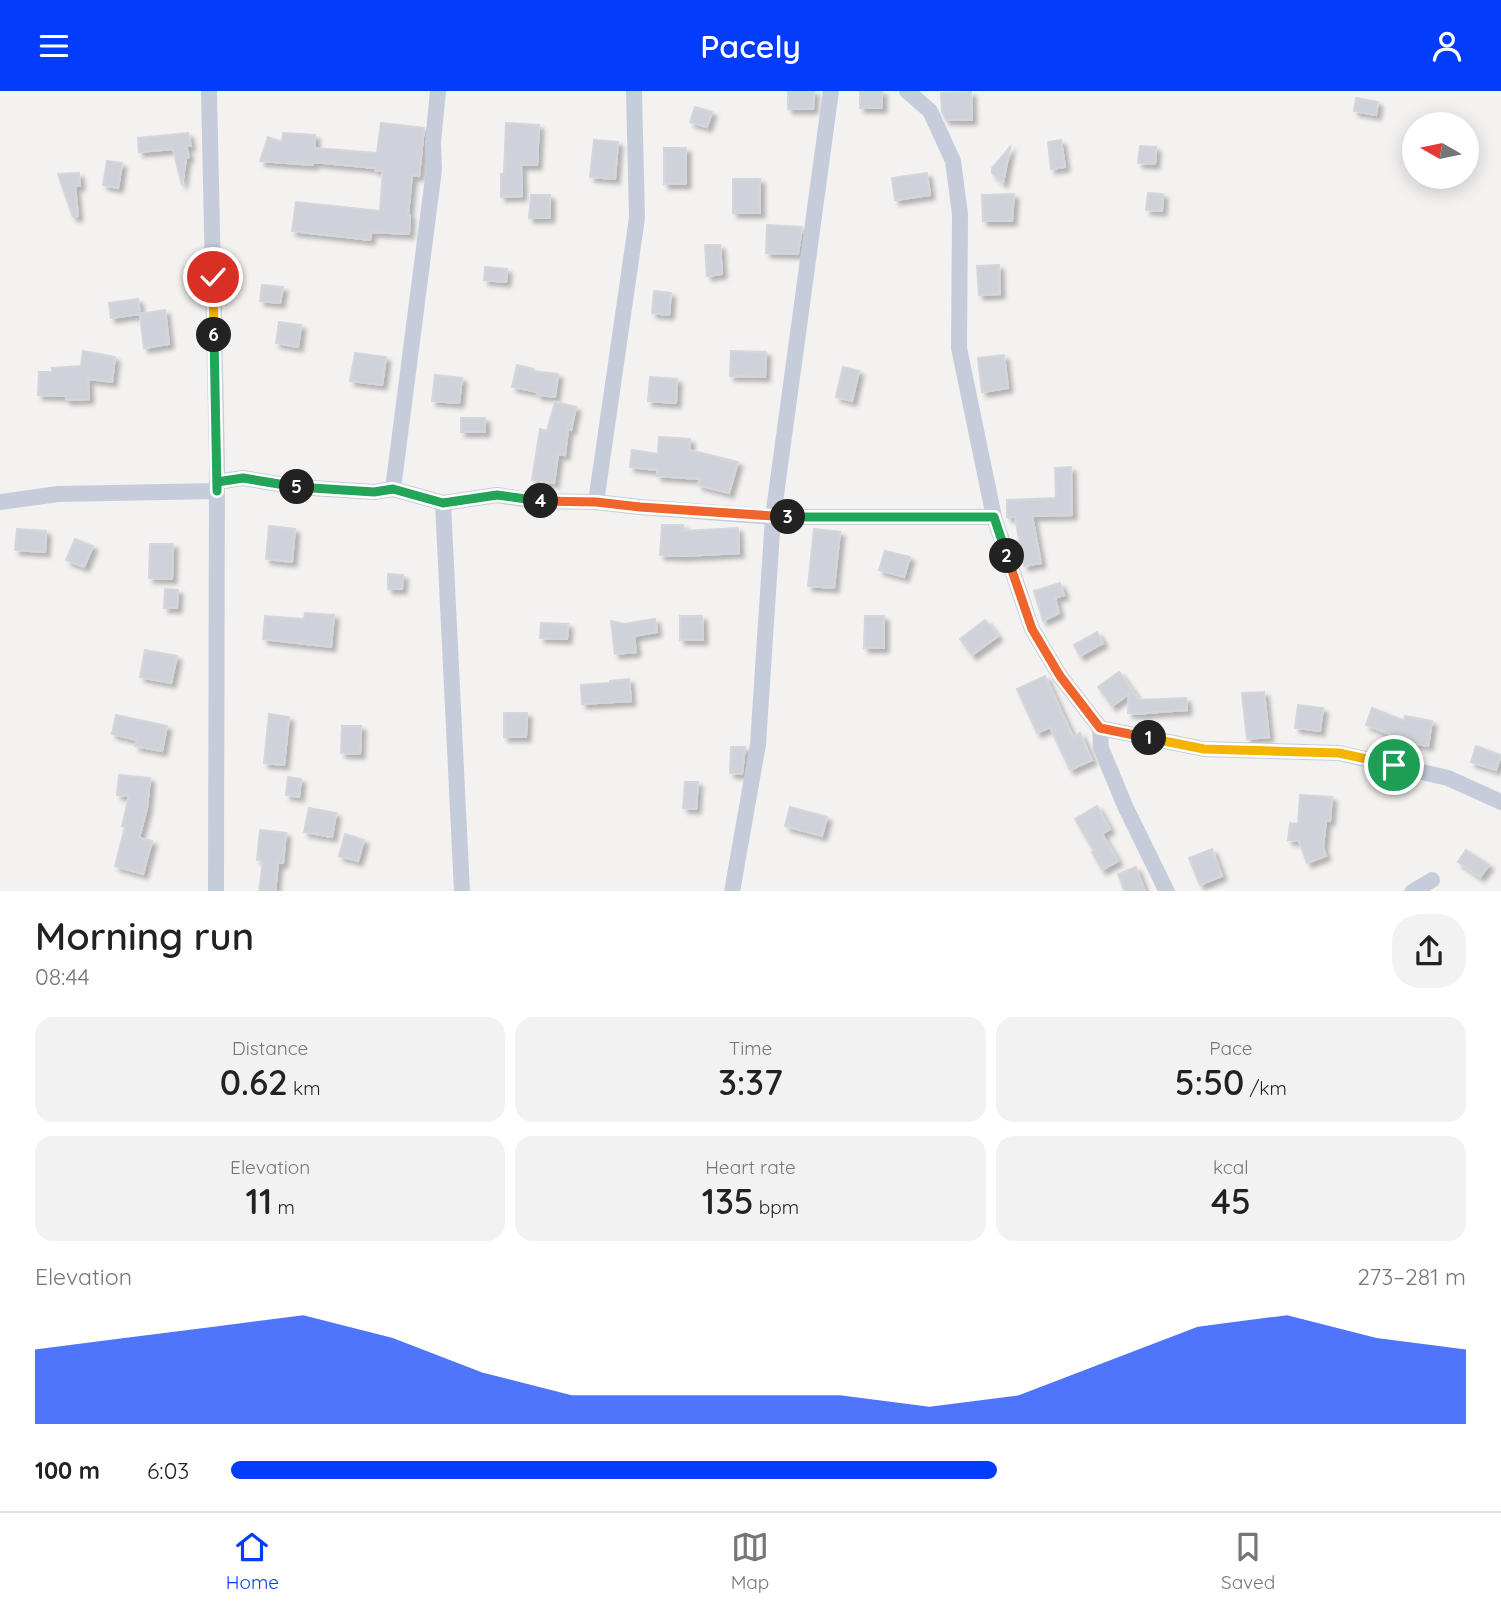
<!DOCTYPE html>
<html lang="en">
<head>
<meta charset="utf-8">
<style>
  :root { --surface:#fff; --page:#f2f2f2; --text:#222; --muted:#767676; --line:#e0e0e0; --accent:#043cfb }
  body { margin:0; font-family:Quicksand,sans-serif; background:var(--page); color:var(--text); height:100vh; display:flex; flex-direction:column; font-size:26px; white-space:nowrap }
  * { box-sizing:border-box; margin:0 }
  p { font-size:23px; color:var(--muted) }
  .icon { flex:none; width:38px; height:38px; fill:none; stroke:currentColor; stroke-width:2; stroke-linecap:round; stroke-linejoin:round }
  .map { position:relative; height:800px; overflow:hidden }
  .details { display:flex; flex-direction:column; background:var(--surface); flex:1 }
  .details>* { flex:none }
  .needle { width:46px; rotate:279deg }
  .controls { position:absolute; left:1402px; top:21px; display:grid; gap:14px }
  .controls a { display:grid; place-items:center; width:77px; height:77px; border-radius:50%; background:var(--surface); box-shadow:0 4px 18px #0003; font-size:35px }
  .pin { position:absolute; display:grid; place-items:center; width:60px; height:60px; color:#fff; margin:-30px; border:4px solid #fff; border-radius:50%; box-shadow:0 2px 7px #0007 }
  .km { position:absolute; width:35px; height:35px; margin:-18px; border-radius:50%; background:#222; color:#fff; font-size:19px; line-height:35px; text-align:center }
  .round { display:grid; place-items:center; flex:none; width:74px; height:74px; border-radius:28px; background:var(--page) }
  .headline { display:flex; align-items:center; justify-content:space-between; height:119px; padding:0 35px }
  h1 { font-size:38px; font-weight:600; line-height:52px }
  .metrics { display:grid; grid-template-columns:repeat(3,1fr); gap:10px; height:119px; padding:7px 35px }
  .metrics div { display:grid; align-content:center; border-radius:18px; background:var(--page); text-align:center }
  .metrics b { font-size:35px; font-weight:600 }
  .metrics small { font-size:19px; font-weight:400 }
  .metrics p { font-size:19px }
  .chart { height:196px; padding:14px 35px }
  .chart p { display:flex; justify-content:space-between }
  .chart svg { width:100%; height:126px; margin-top:7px; fill:var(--accent); opacity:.7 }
  ul { padding:0 35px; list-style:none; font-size:23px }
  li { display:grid; grid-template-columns:112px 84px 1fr; align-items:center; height:52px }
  li i { height:18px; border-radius:9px; background:var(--accent) }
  header { display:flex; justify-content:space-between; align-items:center; height:91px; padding:0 35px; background:var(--accent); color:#fff; font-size:32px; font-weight:600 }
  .dock { display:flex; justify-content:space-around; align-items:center; height:98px; border-top:2px solid var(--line); background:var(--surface); font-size:19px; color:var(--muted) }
  .dock a { display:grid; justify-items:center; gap:4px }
  .dock .current { color:var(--accent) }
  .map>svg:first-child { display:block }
  .building { fill:#d0d2d9; stroke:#d5d5dd; stroke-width:2; filter:url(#shadow) }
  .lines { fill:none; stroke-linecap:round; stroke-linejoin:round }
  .minor { stroke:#c6cdda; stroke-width:16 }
  .split-1-casing { stroke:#fff; stroke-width:14 }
  .split-2-casing { stroke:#fff; stroke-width:14 }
  .split-3-casing { stroke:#fff; stroke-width:14 }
  .split-4-casing { stroke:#fff; stroke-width:14 }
  .split-5-casing { stroke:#fff; stroke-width:14 }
  .split-6-casing { stroke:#fff; stroke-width:14 }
  .split-7-casing { stroke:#fff; stroke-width:14 }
  .split-1 { stroke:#f5b400; stroke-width:9 }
  .split-2 { stroke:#f0652b; stroke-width:9 }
  .split-3 { stroke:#22a559; stroke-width:9 }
  .split-4 { stroke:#f0652b; stroke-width:9 }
  .split-5 { stroke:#22a559; stroke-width:9 }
  .split-6 { stroke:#22a559; stroke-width:9 }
  .split-7 { stroke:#f5b400; stroke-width:9 }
</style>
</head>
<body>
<header><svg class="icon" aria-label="menu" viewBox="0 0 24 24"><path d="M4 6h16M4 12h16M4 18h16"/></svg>Pacely<svg class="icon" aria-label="person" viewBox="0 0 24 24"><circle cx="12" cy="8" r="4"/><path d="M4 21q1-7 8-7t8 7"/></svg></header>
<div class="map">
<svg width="1501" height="801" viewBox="0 0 1501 801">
  <defs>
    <filter id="shadow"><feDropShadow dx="4.5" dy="4.5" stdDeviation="2" flood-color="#0004"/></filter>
  </defs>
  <rect width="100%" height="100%" fill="#f4f2f1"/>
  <!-- building -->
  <path class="building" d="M 788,0 L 814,0 L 813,18 L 788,18 Z
    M 860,0 L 882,0 L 882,17 L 860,17 Z
    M 971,1 L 972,29 L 946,29 L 942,21 L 941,2 Z
    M 1356,7 L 1378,11 L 1376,24 L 1354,20 Z
    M 695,16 L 712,21 L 707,36 L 690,31 Z
    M 381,32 L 424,37 L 419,85 L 412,84 L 408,124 L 410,124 L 409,143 L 371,141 L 370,149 L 292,140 L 296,111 L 380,120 L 383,80 L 375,79 L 375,77 L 313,71 L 313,74 L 260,70 L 268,46 L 282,51 L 283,42 L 315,44 L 315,57 L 377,62 Z
    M 506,32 L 539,34 L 537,74 L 521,74 L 522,105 L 501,106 L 501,83 L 504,83 Z
    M 188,42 L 191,55 L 186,55 L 189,66 L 186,67 L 182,94 L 173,58 L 139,61 L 138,47 Z
    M 594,49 L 618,51 L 615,88 L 590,86 Z
    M 1061,49 L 1065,76 L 1051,78 L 1048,51 Z
    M 1140,55 L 1156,56 L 1155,73 L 1138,72 Z
    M 1010,56 L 1003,92 L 992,82 L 992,77 Z
    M 664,57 L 686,57 L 686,93 L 664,93 Z
    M 107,70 L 122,72 L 118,97 L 103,94 Z
    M 79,82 L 80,95 L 75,95 L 78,125 L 73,126 L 58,83 Z
    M 927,82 L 930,104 L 895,109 L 892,87 Z
    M 733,88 L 760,88 L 760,122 L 733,122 Z
    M 1148,102 L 1163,103 L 1162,120 L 1146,119 Z
    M 1014,103 L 1012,130 L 983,130 L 982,104 Z
    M 531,104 L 550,104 L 550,127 L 529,127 Z
    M 767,134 L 802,136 L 798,163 L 766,162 Z
    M 705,154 L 720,154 L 722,183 L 707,185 Z
    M 999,174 L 1000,203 L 979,204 L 977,175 Z
    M 485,176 L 507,178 L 506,191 L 484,189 Z
    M 262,194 L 283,196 L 280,212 L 260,210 Z
    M 654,200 L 671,202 L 669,224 L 652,222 Z
    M 138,208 L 140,223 L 111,227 L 109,212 Z
    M 165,219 L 169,253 L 144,257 L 140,223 Z
    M 279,231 L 301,234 L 298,256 L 276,252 Z
    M 83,260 L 115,266 L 112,291 L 88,288 L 89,308 L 66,309 L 66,305 L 38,304 L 39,281 L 52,281 L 52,277 L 81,275 Z
    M 731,260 L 766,261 L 765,286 L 730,285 Z
    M 355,262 L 386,266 L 382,294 L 350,290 Z
    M 1004,264 L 1008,297 L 982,301 L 978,267 Z
    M 517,274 L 533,278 L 532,280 L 558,283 L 555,306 L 537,304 L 538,301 L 512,296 Z
    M 843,276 L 859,280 L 852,310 L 836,306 Z
    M 435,284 L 462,287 L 459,312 L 432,310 Z
    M 650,286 L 677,288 L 676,312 L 648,310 Z
    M 555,311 L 576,316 L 571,339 L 568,338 L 565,364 L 558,363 L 554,392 L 532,389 L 540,338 L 547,340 Z
    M 461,327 L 485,327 L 485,341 L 461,341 Z
    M 659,346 L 690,348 L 689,359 L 738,371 L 729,402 L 698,394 L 700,388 L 657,385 L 657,379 L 630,376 L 632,359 L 658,363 Z
    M 1071,376 L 1072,424 L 1032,425 L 1041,472 L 1024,475 L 1015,426 L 1007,426 L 1007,409 L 1056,407 L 1055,377 Z
    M 662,434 L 683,434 L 683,440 L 738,437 L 739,462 L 683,465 L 660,464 Z
    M 269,435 L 295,438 L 292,471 L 266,468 Z
    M 17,438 L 46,440 L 45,461 L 15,459 Z
    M 814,438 L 840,441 L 834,497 L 808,495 Z
    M 75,448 L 93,455 L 84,476 L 66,469 Z
    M 150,453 L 173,453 L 172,488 L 149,487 Z
    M 885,460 L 910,466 L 904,486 L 879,479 Z
    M 388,483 L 403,484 L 402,498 L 388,498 Z
    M 1060,492 L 1064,504 L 1055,507 L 1059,522 L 1043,530 L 1034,500 Z
    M 165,498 L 178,499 L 177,517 L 164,517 Z
    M 305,522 L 334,524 L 331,556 L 263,548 L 265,525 L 304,528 Z
    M 680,525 L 702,525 L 703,549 L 680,549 Z
    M 865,525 L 884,525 L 884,557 L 864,557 Z
    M 655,528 L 657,541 L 634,545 L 636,561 L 615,563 L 611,530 L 624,533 Z
    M 985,529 L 998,545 L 972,564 L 960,548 Z
    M 541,532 L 568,533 L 567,548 L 540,547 Z
    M 1097,541 L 1103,552 L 1080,565 L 1074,554 Z
    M 145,559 L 177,565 L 171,592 L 140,586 Z
    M 1119,581 L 1139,609 L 1186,607 L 1187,619 L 1145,622 L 1145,623 L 1128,622 L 1129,603 L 1112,615 L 1098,596 Z
    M 1045,585 L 1073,646 L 1080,642 L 1092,669 L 1070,679 L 1050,636 L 1037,642 L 1017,598 Z
    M 629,588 L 631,610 L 582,613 L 581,594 L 610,592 L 610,590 Z
    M 1264,601 L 1269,646 L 1247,648 L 1242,602 Z
    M 1298,614 L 1323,617 L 1320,640 L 1295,637 Z
    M 1372,617 L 1404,630 L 1405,625 L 1432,630 L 1428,655 L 1400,650 L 1400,647 L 1366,634 Z
    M 504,622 L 527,622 L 526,646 L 504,646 Z
    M 269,623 L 289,626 L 284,674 L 264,672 Z
    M 116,624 L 167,635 L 162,660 L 135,655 L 137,649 L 112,643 Z
    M 342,635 L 361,635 L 360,663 L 341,662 Z
    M 1476,655 L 1501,664 L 1496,679 L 1471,671 Z
    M 731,656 L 745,656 L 742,683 L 730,682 Z
    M 119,684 L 150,687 L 147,717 L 139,747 L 152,750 L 143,783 L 115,775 L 125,736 L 122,735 L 129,705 L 117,704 Z
    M 288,686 L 301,688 L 299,706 L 286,704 Z
    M 685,691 L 698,691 L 696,718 L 683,717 Z
    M 1300,704 L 1332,706 L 1330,730 L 1326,729 L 1323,756 L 1326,765 L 1307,772 L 1299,750 L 1288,749 L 1290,732 L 1298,733 Z
    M 1097,715 L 1110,738 L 1102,743 L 1118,770 L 1102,779 L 1092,761 L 1094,760 L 1075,728 Z
    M 790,716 L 827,726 L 822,745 L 785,735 Z
    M 309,717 L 336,722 L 332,746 L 304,741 Z
    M 260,739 L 286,742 L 283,772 L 278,772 L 275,801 L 259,801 L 263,770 L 257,769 Z
    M 345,743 L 364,749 L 358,770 L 339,765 Z
    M 1212,758 L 1222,785 L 1200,794 L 1189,767 Z
    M 1466,759 L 1489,774 L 1480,786 L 1458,771 Z
    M 1136,776 L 1145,801 L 1125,801 L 1118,783 Z"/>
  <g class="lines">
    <!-- minor -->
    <path class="minor" d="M 209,0 L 217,371 L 216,801
      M 907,0 L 930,20 L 953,70 L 960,123 L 959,257 L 994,426 L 1032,538 L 1060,585 L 1100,637 L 1101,657 L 1125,715 L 1167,801
      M 393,398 L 434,79 L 433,51 L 438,0
      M 0,411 L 58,403 L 217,400 L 217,391 L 243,387 L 296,396 L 374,401 L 393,398 L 443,412 L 497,404 L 535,410 L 596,411 L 640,416 L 773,426 L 994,426
      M 596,411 L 637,127 L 634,0
      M 443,412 L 462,801
      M 1100,637 L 1204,658 L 1339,662 L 1448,687 L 1501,711
      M 732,801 L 758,653 L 773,426 L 831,0
      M 1412,801 L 1432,789"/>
  </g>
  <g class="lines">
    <!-- split-1 casing -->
    <g class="split-1-casing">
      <path id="split-1" d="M 1149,647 L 1204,658 L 1339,662 L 1394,674"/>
    </g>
    <!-- split-2 casing -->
    <g class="split-2-casing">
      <path id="split-2" d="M 1007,465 L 1032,538 L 1060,585 L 1100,637 L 1149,647"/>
    </g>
    <!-- split-3 casing -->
    <g class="split-3-casing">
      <path id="split-3" d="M 788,426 L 994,426 L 1007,465"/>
    </g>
    <!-- split-4 casing -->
    <g class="split-4-casing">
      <path id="split-4" d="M 541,410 L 596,411 L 640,416 L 788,426"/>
    </g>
    <!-- split-5 casing -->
    <g class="split-5-casing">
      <path id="split-5" d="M 297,396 L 374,401 L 393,398 L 443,412 L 497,404 L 541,410"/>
    </g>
    <!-- split-6 casing -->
    <g class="split-6-casing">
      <path id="split-6" d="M 214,244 L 217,400 L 217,391 L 243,387 L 297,396"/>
    </g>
    <!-- split-7 casing -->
    <g class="split-7-casing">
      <path id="split-7" d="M 213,186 L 214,244"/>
    </g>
    <!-- split-1 -->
    <use href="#split-1" class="split-1"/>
    <!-- split-2 -->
    <use href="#split-2" class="split-2"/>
    <!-- split-3 -->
    <use href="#split-3" class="split-3"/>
    <!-- split-4 -->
    <use href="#split-4" class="split-4"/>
    <!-- split-5 -->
    <use href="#split-5" class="split-5"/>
    <!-- split-6 -->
    <use href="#split-6" class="split-6"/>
    <!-- split-7 -->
    <use href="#split-7" class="split-7"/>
  </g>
</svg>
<div class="controls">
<a><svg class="needle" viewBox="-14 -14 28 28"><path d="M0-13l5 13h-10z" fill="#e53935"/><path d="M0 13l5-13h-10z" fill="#767676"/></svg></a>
</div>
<div class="pin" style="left:1394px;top:674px;background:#1e9e55"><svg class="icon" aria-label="arrive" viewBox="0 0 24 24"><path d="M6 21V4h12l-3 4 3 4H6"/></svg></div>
<div class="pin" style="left:213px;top:186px;background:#d93025"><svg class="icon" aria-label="check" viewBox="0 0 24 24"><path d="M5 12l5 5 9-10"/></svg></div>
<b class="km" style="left:1149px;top:647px">1</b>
<b class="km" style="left:1007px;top:465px">2</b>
<b class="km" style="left:788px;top:426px">3</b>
<b class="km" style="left:541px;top:410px">4</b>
<b class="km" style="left:297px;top:396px">5</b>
<b class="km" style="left:214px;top:244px">6</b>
</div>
<section class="details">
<div class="headline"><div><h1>Morning run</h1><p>08:44</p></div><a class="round"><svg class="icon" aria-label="share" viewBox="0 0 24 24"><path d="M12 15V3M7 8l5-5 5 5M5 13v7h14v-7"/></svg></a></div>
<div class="metrics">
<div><p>Distance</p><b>0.62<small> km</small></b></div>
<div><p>Time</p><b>3:37</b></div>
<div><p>Pace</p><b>5:50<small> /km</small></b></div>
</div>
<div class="metrics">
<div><p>Elevation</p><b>11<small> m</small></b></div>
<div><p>Heart rate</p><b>135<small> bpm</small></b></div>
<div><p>kcal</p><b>45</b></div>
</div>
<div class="chart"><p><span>Elevation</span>273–281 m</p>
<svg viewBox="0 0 160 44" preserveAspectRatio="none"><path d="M0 44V18L10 14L20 10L30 6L40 14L50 26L60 34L70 34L80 34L90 34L100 38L110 34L120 22L130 10L140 6L150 14L160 18V44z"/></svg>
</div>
<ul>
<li><b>100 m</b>6:03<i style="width:62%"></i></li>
</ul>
</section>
<nav class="dock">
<a class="current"><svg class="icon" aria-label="home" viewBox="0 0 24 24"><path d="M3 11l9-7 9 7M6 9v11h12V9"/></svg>Home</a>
<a><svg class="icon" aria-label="map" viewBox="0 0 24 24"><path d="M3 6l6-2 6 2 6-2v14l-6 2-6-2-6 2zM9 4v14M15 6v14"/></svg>Map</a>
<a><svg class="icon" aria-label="saved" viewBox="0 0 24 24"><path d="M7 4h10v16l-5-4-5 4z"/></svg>Saved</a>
</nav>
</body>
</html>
